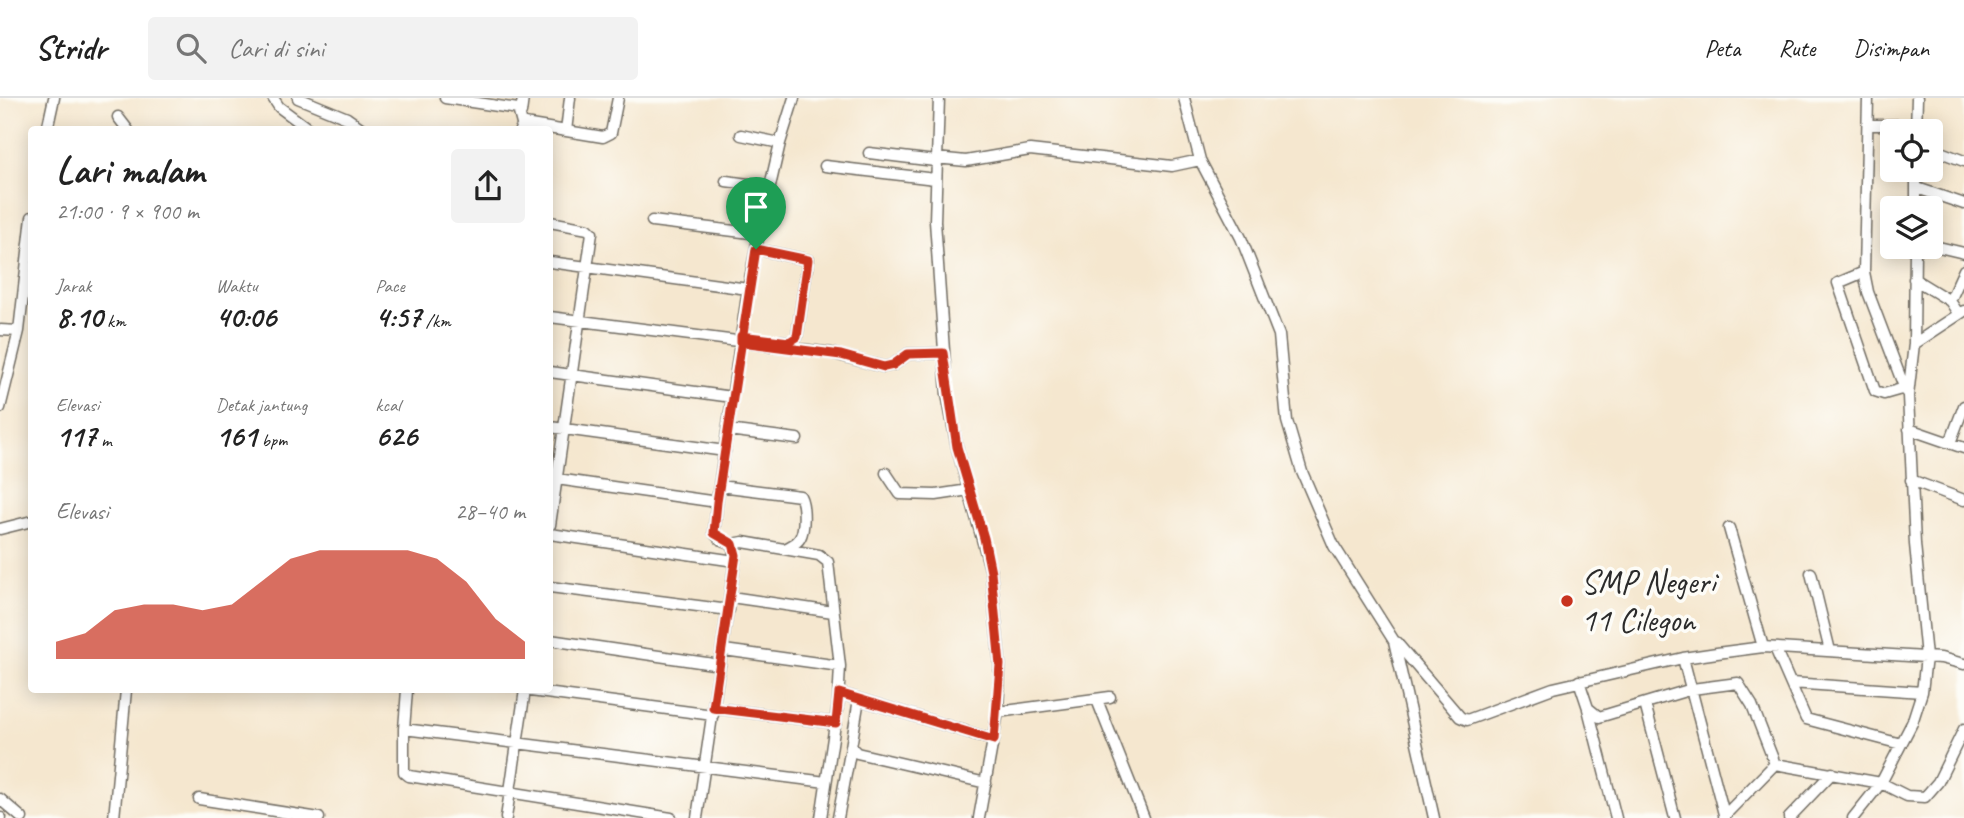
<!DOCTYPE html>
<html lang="id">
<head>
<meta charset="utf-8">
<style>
  :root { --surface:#fff; --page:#f2f2f2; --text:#222; --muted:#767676; --line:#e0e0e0; --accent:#c8321e }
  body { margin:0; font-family:Caveat,sans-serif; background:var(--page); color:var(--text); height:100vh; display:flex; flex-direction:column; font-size:26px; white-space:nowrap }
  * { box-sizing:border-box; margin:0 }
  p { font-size:23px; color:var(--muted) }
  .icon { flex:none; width:38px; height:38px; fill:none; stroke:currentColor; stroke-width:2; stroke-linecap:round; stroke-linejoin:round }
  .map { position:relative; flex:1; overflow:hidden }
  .drawer { position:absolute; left:28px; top:28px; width:525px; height:567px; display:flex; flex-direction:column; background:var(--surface); border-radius:7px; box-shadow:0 4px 18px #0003 }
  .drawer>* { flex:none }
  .controls { position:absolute; left:1880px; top:21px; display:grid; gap:14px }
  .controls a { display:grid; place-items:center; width:63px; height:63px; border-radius:7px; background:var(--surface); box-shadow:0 4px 18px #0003; font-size:35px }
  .pin { position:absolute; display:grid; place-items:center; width:60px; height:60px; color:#fff; margin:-72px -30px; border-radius:50% 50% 50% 0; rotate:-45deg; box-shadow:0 0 7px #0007 }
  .pin .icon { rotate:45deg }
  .round { display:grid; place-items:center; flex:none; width:74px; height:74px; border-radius:7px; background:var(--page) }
  .head { display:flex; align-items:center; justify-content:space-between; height:119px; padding:0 28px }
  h1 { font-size:38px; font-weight:800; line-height:52px }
  .metrics { display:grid; grid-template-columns:repeat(3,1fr); gap:10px; height:119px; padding:7px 28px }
  .metrics div { display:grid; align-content:center }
  .metrics b { font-size:30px; font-weight:800 }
  .metrics small { font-size:19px; font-weight:400 }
  .metrics p { font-size:19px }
  .chart { height:196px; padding:14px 28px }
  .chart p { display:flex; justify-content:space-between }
  .chart svg { width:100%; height:126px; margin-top:7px; fill:var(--accent); opacity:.7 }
  header { display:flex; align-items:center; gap:42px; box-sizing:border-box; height:98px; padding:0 35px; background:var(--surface); border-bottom:2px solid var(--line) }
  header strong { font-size:33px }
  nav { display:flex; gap:38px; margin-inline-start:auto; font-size:24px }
  .search { width:490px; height:63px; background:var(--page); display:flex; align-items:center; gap:18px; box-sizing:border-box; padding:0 24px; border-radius:7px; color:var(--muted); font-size:26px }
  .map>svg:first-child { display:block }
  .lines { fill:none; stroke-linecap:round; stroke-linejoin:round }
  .minor-casing { stroke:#726d64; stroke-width:13 }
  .minor { stroke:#fff; stroke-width:10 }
  .route-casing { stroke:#fff; stroke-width:14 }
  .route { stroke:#c8321e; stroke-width:9 }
  .poi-dot { fill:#c8321e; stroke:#fdfcf7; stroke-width:2.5 }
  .labels { text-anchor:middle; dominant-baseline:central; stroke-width:7; stroke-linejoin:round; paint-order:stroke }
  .poi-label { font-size:33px; fill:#2b2b2b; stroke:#fdfcf7; text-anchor:start }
</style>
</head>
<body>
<header>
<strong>Stridr</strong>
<div class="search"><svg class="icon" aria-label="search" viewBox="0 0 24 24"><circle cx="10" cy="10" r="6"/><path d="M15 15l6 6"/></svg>Cari di sini</div>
<nav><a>Peta</a><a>Rute</a><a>Disimpan</a></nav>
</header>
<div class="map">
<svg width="1964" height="720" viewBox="0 0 1964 720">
  <rect width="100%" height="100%" fill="#fdfcf7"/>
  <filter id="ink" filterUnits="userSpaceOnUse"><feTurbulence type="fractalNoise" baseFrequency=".0143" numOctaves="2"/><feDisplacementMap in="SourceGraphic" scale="14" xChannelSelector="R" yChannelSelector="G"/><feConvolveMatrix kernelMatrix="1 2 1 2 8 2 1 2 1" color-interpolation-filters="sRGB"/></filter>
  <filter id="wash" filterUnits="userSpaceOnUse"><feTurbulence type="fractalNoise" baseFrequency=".00686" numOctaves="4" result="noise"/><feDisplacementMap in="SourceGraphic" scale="28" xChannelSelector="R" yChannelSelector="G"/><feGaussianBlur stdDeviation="1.57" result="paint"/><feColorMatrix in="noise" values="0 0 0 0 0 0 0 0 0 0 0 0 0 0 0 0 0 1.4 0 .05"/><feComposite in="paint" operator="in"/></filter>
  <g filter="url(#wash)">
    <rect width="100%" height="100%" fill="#f5e7cf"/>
  </g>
  <g filter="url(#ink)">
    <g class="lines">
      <!-- minor casing -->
      <g class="minor-casing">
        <path id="minor" d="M 273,0 L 279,9 L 310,32
          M 298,0 L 347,20 L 364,32
          M 445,0 L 518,11 L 522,26
          M 939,0 L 935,123 L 947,296 L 957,349 L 991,474 L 1000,567 L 998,614 L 979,720
          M 1184,0 L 1200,62 L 1241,140 L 1279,237 L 1287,323 L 1302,374 L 1334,448 L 1394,543 L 1434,720
          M 1868,0 L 1864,174 L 1868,194 L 1906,294
          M 521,15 L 523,0
          M 118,19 L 128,32
          M 1868,27 L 1916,27
          M 47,32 L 54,0
          M 520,32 L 524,26 L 603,39 L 611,35 L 618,0
          M 566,33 L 570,0
          M 1916,33 L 1917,0
          M 741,37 L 780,45
          M 1930,50 L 1964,63
          M 869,55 L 935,63
          M 936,60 L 966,63 L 1030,52 L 1172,68 L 1200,62
          M 825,68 L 935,81
          M 726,83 L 770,89
          M 1917,90 L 1964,106
          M 1916,110 L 1916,72
          M 652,123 L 759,136 L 748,191 L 717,404 L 714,435 L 720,441 L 733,446
          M 550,124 L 588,131 L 592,135 L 550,427
          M 759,136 L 780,45 L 794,0
          M 1930,147 L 1964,155
          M 756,151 L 808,162 L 797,239 L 794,244 L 780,243
          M 550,164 L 748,191
          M 1864,174 L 1838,185 L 1875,293 L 1884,296 L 1905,290
          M 1914,181 L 1950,203
          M 1958,215 L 1950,203 L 1964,172
          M 550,219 L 831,255 L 884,269 L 893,267 L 908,256 L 943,255
          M 0,232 L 19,233
          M 1914,246 L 1964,213
          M 550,274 L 732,299
          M 0,310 L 19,233 L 32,119
          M 550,329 L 725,353
          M 1909,331 L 1964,350
          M 728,332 L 797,341
          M 1950,345 L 1964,308
          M 886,375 L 900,396 L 936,397 L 969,392
          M 550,380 L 717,404
          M 1911,382 L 1964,402
          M 720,388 L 800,398 C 805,407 805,431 800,440 C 797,446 790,448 785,451
          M 1729,430 L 1763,549
          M 0,431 L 32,423
          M 550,436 L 735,463
          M 1811,475 L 1830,553
          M 550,489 L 729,512
          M 731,499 L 833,514
          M 550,542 L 720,567
          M 1396,544 L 1460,619 L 1467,622 L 1553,590 L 1683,560 L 1717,555 L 1763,549 L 1941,560 L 1964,566
          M 1775,550 L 1806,621 L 1901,646
          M 724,552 L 840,568
          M 1683,560 L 1725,720
          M 1579,583 L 1588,610 L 1599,619 L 1692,591 L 1738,585 L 1752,607 L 1775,666
          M 1791,585 L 1922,594
          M 407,592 L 404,631 L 826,684
          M 523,592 L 713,617
          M 839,595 L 994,642
          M 859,601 L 851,649 L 857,655 L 986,685
          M 1097,602 L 1144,720
          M 1645,606 L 1675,720
          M 713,610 L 836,625
          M 1588,611 L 1616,720
          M 998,614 L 1110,599
          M 404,631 L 404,674 L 409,678 L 671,720
          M 0,701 L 22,720
          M 199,701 L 319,720
          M 1724,718 L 1775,666 L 1881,685 L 1907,698 L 1925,699 L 1938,684 L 1964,631
          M 0,720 L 1,720
          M 114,720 L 126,592
          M 506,720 L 525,592
          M 697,720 L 735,463 L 733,446 L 743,444 L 819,457 L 828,464 L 840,568 L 838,606 L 821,720
          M 838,720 L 851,649
          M 1789,720 L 1832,675
          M 1853,720 L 1881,685 L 1912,625 L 1922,594 L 1926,559 L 1915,446 L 1908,298 L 1914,246 L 1915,149"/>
      </g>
      <!-- minor -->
      <use href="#minor" class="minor"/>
    </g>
  </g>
  <g class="lines" filter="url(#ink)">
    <!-- route casing -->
    <g class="route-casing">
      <path id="route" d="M 756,151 L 717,404 L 714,435 L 733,446 L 736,457 L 713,610 L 836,625 L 839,595 L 994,642 L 1000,567 L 991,474 L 984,440 L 957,349 L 943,255 L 908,256 L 893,267 L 884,269 L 841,257 L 741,244 L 741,238 L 789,244 L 797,239 L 808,162 L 756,151"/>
    </g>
    <!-- route -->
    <use href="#route" class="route"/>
  </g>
  <!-- markers -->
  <circle class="poi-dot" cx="1567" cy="503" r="7"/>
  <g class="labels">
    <!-- poi labels -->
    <g class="poi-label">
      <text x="1581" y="484">SMP Negeri<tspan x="1581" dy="38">11 Cilegon</tspan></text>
    </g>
  </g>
</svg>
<div class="controls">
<a><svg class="icon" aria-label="locate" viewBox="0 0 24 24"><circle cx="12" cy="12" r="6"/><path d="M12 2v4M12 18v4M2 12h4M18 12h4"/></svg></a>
<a><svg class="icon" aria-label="layers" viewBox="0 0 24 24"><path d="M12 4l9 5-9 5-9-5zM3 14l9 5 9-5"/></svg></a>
</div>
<div class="pin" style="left:756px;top:151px;background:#1e9e55"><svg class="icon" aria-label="arrive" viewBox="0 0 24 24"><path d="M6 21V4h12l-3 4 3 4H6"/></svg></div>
<section class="drawer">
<div class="head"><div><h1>Lari malam</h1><p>21:00 · 9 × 900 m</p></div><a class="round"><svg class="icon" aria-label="share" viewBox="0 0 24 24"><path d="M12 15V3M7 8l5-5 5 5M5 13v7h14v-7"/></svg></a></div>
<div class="metrics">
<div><p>Jarak</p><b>8.10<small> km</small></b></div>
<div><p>Waktu</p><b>40:06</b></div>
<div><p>Pace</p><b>4:57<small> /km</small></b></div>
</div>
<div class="metrics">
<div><p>Elevasi</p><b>117<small> m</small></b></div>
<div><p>Detak jantung</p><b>161<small> bpm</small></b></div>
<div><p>kcal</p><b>626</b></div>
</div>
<div class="chart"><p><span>Elevasi</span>28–40 m</p>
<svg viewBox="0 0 160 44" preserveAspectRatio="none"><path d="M0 44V38L10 35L20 27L30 25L40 25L50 27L60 25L70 17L80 9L90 6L100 6L110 6L120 6L130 9L140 17L150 30L160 38V44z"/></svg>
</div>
</section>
</div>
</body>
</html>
